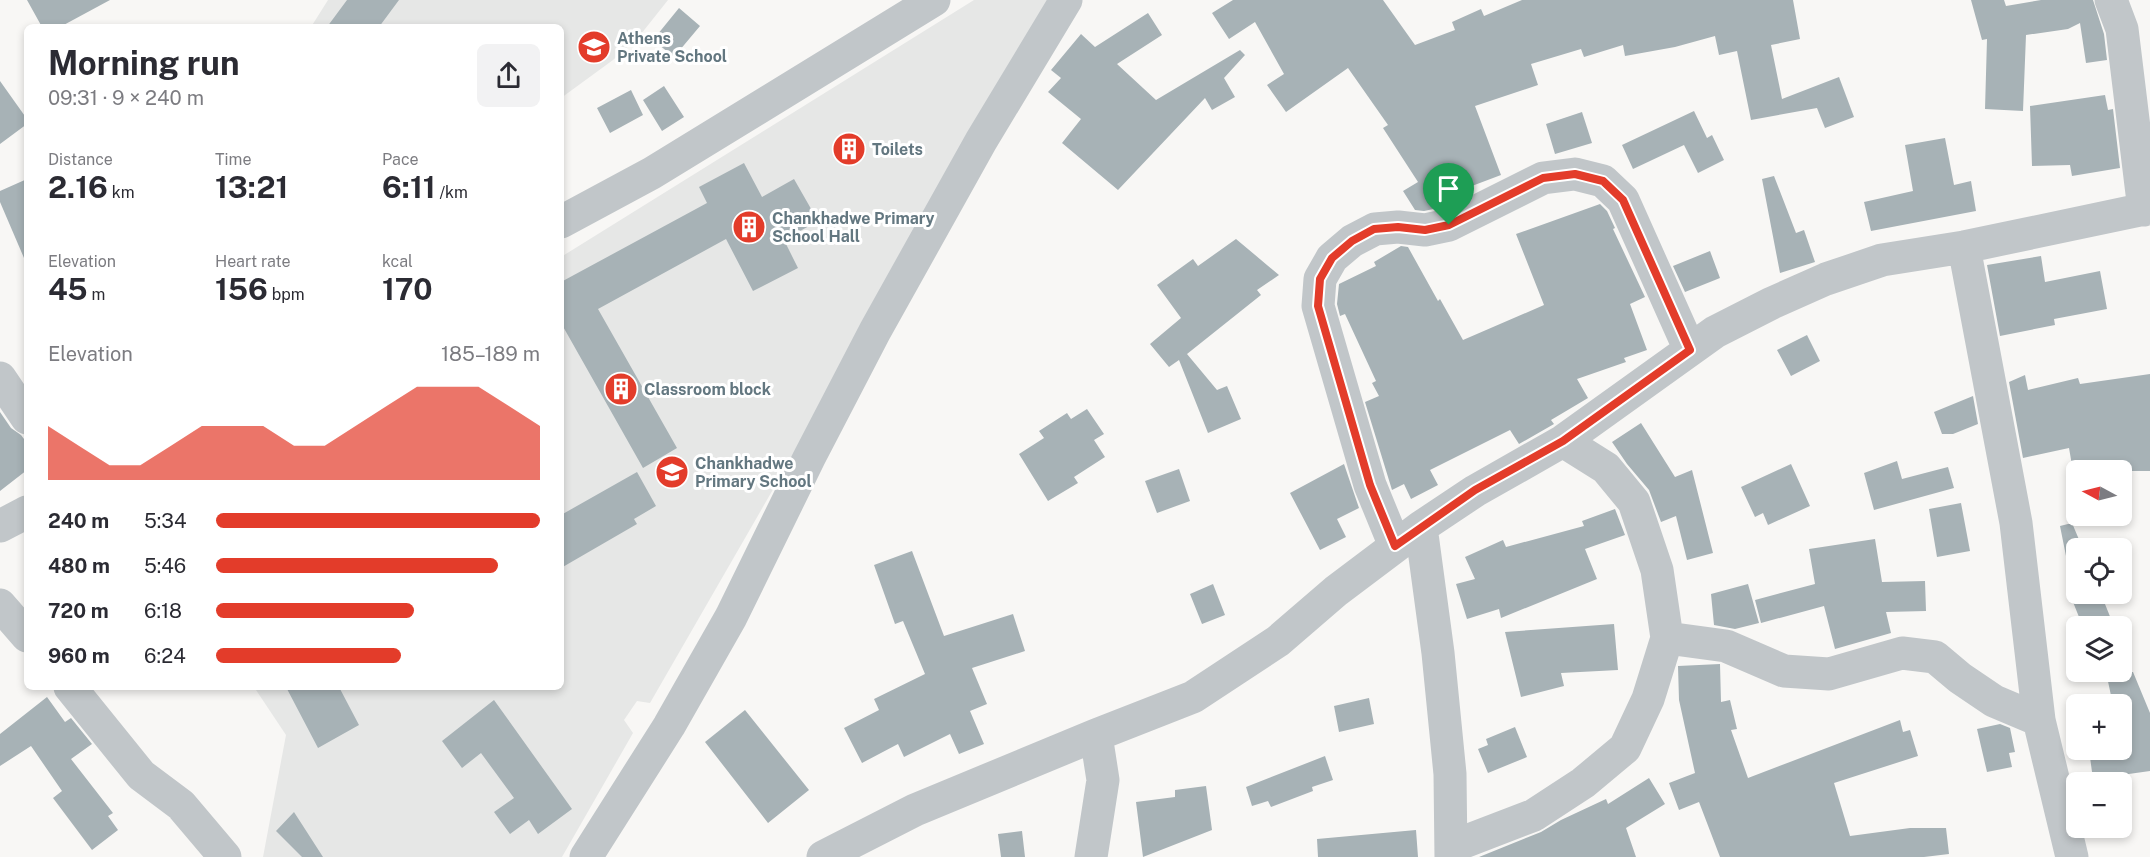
<!DOCTYPE html>
<html lang="en">
<head>
<meta charset="utf-8">
<style>
  :root { --surface:#fff; --page:#f2f2f3; --text:#2b2b33; --muted:#7c7c81; --accent:#e33c2a }
  body { margin:0; font-family:"Public Sans",sans-serif; background:var(--page); color:var(--text); height:100vh; display:flex; flex-direction:column; font-size:22px; white-space:nowrap }
  * { box-sizing:border-box; margin:0 }
  p { font-size:20px; color:var(--muted) }
  .icon { flex:none; width:33px; height:33px; fill:none; stroke:currentColor; stroke-width:2; stroke-linecap:round; stroke-linejoin:round }
  .map { position:relative; flex:1; overflow:hidden }
  .sheet { position:absolute; left:24px; top:24px; width:540px; height:666px; display:flex; flex-direction:column; background:var(--surface); border-radius:9px; box-shadow:0 3px 9px #0003 }
  .sheet>* { flex:none }
  .needle { width:39px; rotate:277deg }
  .buttons { position:absolute; left:2066px; top:460px; display:grid; gap:12px }
  .buttons a { display:grid; place-items:center; width:66px; height:66px; border-radius:9px; background:var(--surface); box-shadow:0 3px 9px #0003; font-size:30px }
  .pin { position:absolute; display:grid; place-items:center; width:51px; height:51px; color:#fff; margin:-62px -26px; border-radius:50% 50% 50% 0; rotate:-45deg; box-shadow:0 0 6px #0007 }
  .pin .icon { rotate:45deg }
  .round { display:grid; place-items:center; flex:none; width:63px; height:63px; border-radius:9px; background:var(--page) }
  .headline { display:flex; align-items:center; justify-content:space-between; height:102px; padding:0 24px }
  h1 { font-size:33px; font-weight:700; line-height:45px }
  .figures { display:grid; grid-template-columns:repeat(3,1fr); gap:9px; height:102px; padding:6px 24px }
  .figures div { display:grid; align-content:center }
  .figures b { font-size:30px; font-weight:700 }
  .figures small { font-size:16px; font-weight:400 }
  .figures p { font-size:16px }
  .chart { height:168px; padding:12px 24px }
  .chart p { display:flex; justify-content:space-between }
  .chart svg { width:100%; height:108px; margin-top:6px; fill:var(--accent); opacity:.7 }
  ul { padding:0 24px; list-style:none; font-size:20px }
  li { display:grid; grid-template-columns:96px 72px 1fr; align-items:center; height:45px }
  li i { height:15px; border-radius:8px; background:var(--accent) }
  .map>svg:first-child { display:block }
  .built { fill:#e6e7e6 }
  .building { fill:#a7b2b6 }
  .lines { fill:none; stroke-linecap:round; stroke-linejoin:round }
  .street { stroke:#c1c6c9; stroke-width:33 }
  .route-casing { stroke:#fff; stroke-width:12 }
  .route { stroke:#e33c2a; stroke-width:8 }
  .labels { text-anchor:middle; dominant-baseline:central; stroke-width:6; stroke-linejoin:round; paint-order:stroke }
  .poi-label { font-size:16px; font-weight:bold; fill:#637780; stroke:#fff; text-anchor:start }
</style>
</head>
<body>
<div class="map">
<svg width="2150" height="857" viewBox="0 0 2150 857">
  <rect width="100%" height="100%" fill="#f8f7f5"/>
  <!-- built -->
  <path class="built" d="M 328,0 L 668,0 L 641,34 L 613,60 L 561,98 L 561,27 L 311,27 Z
    M 974,0 L 1055,0 L 650,703 L 637,701 L 624,720 L 633,733 L 562,857 L 263,857 L 286,735 L 254,687 L 561,687 L 561,257 Z"/>
  <!-- building -->
  <path class="building" d="M 27,0 L 110,0 L 60,27 L 42,27 Z
    M 347,0 L 399,0 L 379,27 L 327,27 Z
    M 1233,0 L 1383,0 L 1415,45 L 1455,30 L 1452,22 L 1481,9 L 1484,16 L 1522,0 L 1793,0 L 1800,39 L 1771,45 L 1782,99 L 1839,77 L 1854,117 L 1825,128 L 1817,108 L 1751,120 L 1737,51 L 1719,55 L 1715,36 L 1675,47 L 1625,56 L 1623,45 L 1584,57 L 1581,49 L 1531,64 L 1538,85 L 1475,106 L 1501,175 L 1448,195 L 1453,202 L 1443,207 L 1424,211 L 1415,210 L 1403,191 L 1418,182 L 1383,128 L 1388,125 L 1348,68 L 1286,112 L 1267,85 L 1284,74 L 1255,22 L 1229,39 L 1212,13 Z
    M 1971,0 L 2004,0 L 2006,6 L 2041,0 L 2093,0 L 2104,34 L 2107,60 L 2086,63 L 2080,23 L 2068,29 L 2026,35 L 2023,111 L 1985,109 L 1987,39 L 1982,40 Z
    M 679,8 L 700,26 L 674,57 L 653,40 Z
    M 1148,13 L 1162,35 L 1117,64 L 1156,100 L 1240,50 L 1245,55 L 1224,78 L 1235,97 L 1212,110 L 1205,98 L 1118,190 L 1062,143 L 1081,119 L 1048,92 L 1061,78 L 1051,70 L 1081,34 L 1095,47 Z
    M 0,81 L 27,119 L 27,124 L 0,144 Z
    M 664,86 L 684,117 L 662,131 L 643,100 Z
    M 631,90 L 643,115 L 610,133 L 597,108 Z
    M 2105,95 L 2108,110 L 2113,109 L 2120,168 L 2072,176 L 2070,165 L 2032,166 L 2030,106 Z
    M 1694,111 L 1707,138 L 1712,135 L 1724,160 L 1698,173 L 1684,145 L 1633,169 L 1622,145 Z
    M 1582,112 L 1592,143 L 1555,154 L 1546,124 Z
    M 1945,138 L 1954,185 L 1971,181 L 1976,211 L 1871,231 L 1864,202 L 1913,191 L 1905,145 Z
    M 744,163 L 762,197 L 794,179 L 818,221 L 784,240 L 798,268 L 753,291 L 726,239 L 598,309 L 677,448 L 643,468 L 561,323 L 561,282 L 707,203 L 699,187 Z
    M 1774,176 L 1796,233 L 1804,230 L 1815,262 L 1780,273 L 1762,179 Z
    M 27,179 L 27,265 L 0,202 L 0,191 Z
    M 1600,204 L 1607,211 L 1615,228 L 1613,229 L 1645,297 L 1630,304 L 1647,350 L 1624,358 L 1626,362 L 1577,379 L 1588,398 L 1551,420 L 1554,424 L 1519,444 L 1510,430 L 1430,470 L 1438,485 L 1411,499 L 1404,484 L 1392,490 L 1365,402 L 1379,396 L 1372,383 L 1376,381 L 1345,314 L 1340,316 L 1337,304 L 1339,284 L 1376,266 L 1374,262 L 1401,246 L 1408,247 L 1438,301 L 1440,299 L 1463,340 L 1544,305 L 1516,234 Z
    M 1236,239 L 1279,275 L 1257,290 L 1261,295 L 1187,354 L 1217,390 L 1227,386 L 1241,419 L 1208,433 L 1179,360 L 1169,367 L 1150,344 L 1181,318 L 1157,285 L 1193,259 L 1198,266 Z
    M 1710,251 L 1720,278 L 1685,292 L 1673,266 Z
    M 2041,256 L 2045,282 L 2100,271 L 2107,309 L 2054,319 L 2055,325 L 2000,336 L 1987,265 Z
    M 1807,335 L 1820,361 L 1791,376 L 1777,350 Z
    M 2150,374 L 2150,471 L 2073,471 L 2069,448 L 2023,458 L 2009,382 L 2025,375 L 2028,390 L 2078,378 L 2080,384 Z
    M 1973,396 L 1978,424 L 1953,434 L 1942,434 L 1934,412 Z
    M 1087,409 L 1104,434 L 1094,440 L 1105,457 L 1074,477 L 1078,483 L 1048,501 L 1019,454 L 1044,438 L 1039,431 L 1067,413 L 1071,419 Z
    M 0,412 L 11,428 L 21,435 L 27,443 L 27,470 L 0,491 Z
    M 1641,423 L 1675,477 L 1692,470 L 1713,553 L 1687,560 L 1676,516 L 1661,522 L 1649,490 L 1627,464 L 1612,442 Z
    M 1897,461 L 1902,479 L 1948,467 L 1954,488 L 1874,510 L 1864,473 Z
    M 1344,464 L 1359,508 L 1337,519 L 1346,537 L 1320,550 L 1290,493 Z
    M 1791,464 L 1810,506 L 1768,525 L 1763,513 L 1755,517 L 1741,487 Z
    M 1179,469 L 1190,501 L 1157,513 L 1145,481 Z
    M 637,472 L 656,506 L 634,519 L 637,524 L 561,568 L 561,515 Z
    M 1961,503 L 1970,551 L 1937,557 L 1929,509 Z
    M 1615,509 L 1625,535 L 1585,549 L 1597,579 L 1501,618 L 1499,609 L 1467,619 L 1456,584 L 1475,579 L 1465,557 L 1503,540 L 1506,547 L 1584,526 L 1582,521 Z
    M 2072,523 L 2083,549 L 2076,549 L 2076,594 L 2101,594 L 2113,624 L 2106,627 L 2083,627 L 2071,597 L 2074,596 L 2060,526 Z
    M 1875,539 L 1882,582 L 1925,581 L 1926,611 L 1886,612 L 1891,633 L 1835,649 L 1824,606 L 1761,623 L 1755,600 L 1815,584 L 1809,549 Z
    M 912,551 L 944,636 L 1013,614 L 1025,651 L 972,668 L 987,704 L 970,711 L 984,744 L 959,754 L 950,734 L 904,757 L 898,744 L 862,763 L 844,728 L 879,710 L 874,699 L 925,674 L 903,621 L 895,624 L 874,565 Z
    M 1213,584 L 1225,615 L 1202,624 L 1190,594 Z
    M 1748,584 L 1759,623 L 1735,629 L 1714,625 L 1711,594 Z
    M 1614,624 L 1618,670 L 1561,673 L 1564,686 L 1521,697 L 1505,632 Z
    M 1720,664 L 1721,702 L 1730,700 L 1737,729 L 1731,730 L 1748,778 L 1900,720 L 1903,732 L 1910,730 L 1918,756 L 1834,783 L 1850,836 L 1910,828 L 1946,828 L 1949,854 L 1924,857 L 1720,857 L 1699,802 L 1679,810 L 1669,783 L 1695,773 L 1679,700 L 1678,666 Z
    M 2106,672 L 2133,672 L 2150,713 L 2150,771 L 2093,779 L 2089,750 L 2122,750 L 2121,705 L 2113,705 Z
    M 286,687 L 339,687 L 359,725 L 318,748 Z
    M 47,697 L 65,722 L 71,718 L 92,744 L 71,759 L 113,813 L 108,816 L 118,830 L 92,850 L 53,798 L 62,791 L 31,746 L 0,766 L 0,734 Z
    M 1369,698 L 1374,724 L 1339,732 L 1334,706 Z
    M 494,700 L 572,809 L 538,834 L 529,820 L 510,834 L 494,812 L 514,798 L 481,753 L 462,768 L 442,741 Z
    M 745,710 L 809,790 L 768,823 L 705,742 Z
    M 2000,724 L 2010,728 L 2015,752 L 2009,753 L 2012,767 L 1987,772 L 1977,729 Z
    M 1515,727 L 1527,757 L 1488,773 L 1478,749 L 1488,745 L 1486,739 Z
    M 1325,756 L 1333,780 L 1312,787 L 1313,791 L 1271,807 L 1268,801 L 1252,806 L 1246,787 Z
    M 1649,778 L 1665,804 L 1626,828 L 1636,857 L 1479,857 L 1541,832 L 1561,820 L 1606,799 L 1608,804 Z
    M 1206,786 L 1212,830 L 1143,857 L 1136,802 L 1175,797 L 1175,790 Z
    M 294,812 L 323,857 L 302,857 L 276,831 Z
    M 1416,830 L 1418,857 L 1318,857 L 1317,839 Z
    M 1022,831 L 1025,857 L 1001,857 L 998,834 Z"/>
  <g class="lines">
    <!-- street -->
    <path class="street" d="M 2111,0 L 2122,29 L 2144,210
      M 561,222 L 652,173 L 934,0
      M 1964,247 L 2016,523 L 2039,720 L 2072,857
      M 0,378 L 27,418
      M 0,526 L 27,512
      M 1421,527 L 1438,653 L 1450,774 L 1451,857
      M 1395,546 L 1370,485 L 1318,306 L 1320,279 L 1332,258 L 1352,241 L 1375,229 L 1398,227 L 1425,230 L 1449,225 L 1543,178 L 1575,174 L 1603,181 L 1623,200 L 1690,350
      M 0,605 L 27,636
      M 1667,638 L 1726,646 L 1784,671 L 1829,674 L 1902,653 L 1935,657 L 1960,678 L 1994,701 L 2039,720
      M 70,687 L 141,775 L 181,805 L 225,857
      M 1451,847 L 1534,815 L 1583,783 L 1625,748 L 1648,699 L 1667,638 L 1657,570 L 1634,502 L 1606,468 L 1563,441
      M 586,857 L 669,726 L 731,617 L 809,458 L 875,331 L 981,141 L 1066,0
      M 823,857 L 915,810 L 1096,735 L 1193,697 L 1278,641 L 1336,591 L 1421,527 L 1475,491 L 1563,441 L 1715,332 L 1772,303 L 1826,279 L 1882,260 L 1964,247 L 2150,208
      M 1091,857 L 1103,780 L 1096,735"/>
  </g>
  <g class="lines">
    <!-- route casing -->
    <g class="route-casing">
      <path id="route" d="M 1575,174 L 1603,181 L 1623,200 L 1690,350 L 1563,441 L 1475,490 L 1395,546 L 1370,485 L 1318,306 L 1320,279 L 1332,258 L 1352,241 L 1374,229 L 1398,227 L 1425,230 L 1449,225 L 1543,178 Z"/>
    </g>
    <!-- route -->
    <use href="#route" class="route"/>
  </g>
  <!-- icons -->
  <defs>
    <g id="school-disc" transform="scale(1.725)"><circle r="9.5" fill="#e33c2a" stroke="#fff"/><path d="M0-5L7-2L0 1L-7-2ZM-4 1L0 2.5L4 1V4Q0 6-4 4Z" fill="#fff"/></g>
    <g id="building-disc" transform="scale(1.725)"><circle r="9.5" fill="#e33c2a" stroke="#fff"/><path d="M-4-6H4V6H1V3H-1V6H-4ZM-2.5-4.3h1.7v1.8h-1.7ZM.8-4.3h1.7v1.8H.8ZM-2.5-1h1.7V.8h-1.7ZM.8-1h1.7V.8H.8Z" fill="#fff"/></g>
  </defs>
  <g fill-rule="evenodd">
    <use href="#school-disc" x="594" y="47"/>
    <use href="#building-disc" x="849" y="149"/>
    <use href="#building-disc" x="749" y="227"/>
    <use href="#building-disc" x="621" y="389"/>
    <use href="#school-disc" x="672" y="472"/>
  </g>
  <g class="labels">
    <!-- poi labels -->
    <g class="poi-label">
      <text x="617" y="38">Athens<tspan x="617" dy="18">Private School</tspan></text>
      <text x="872" y="149">Toilets</text>
      <text x="772" y="218">Chankhadwe Primary<tspan x="772" dy="18">School Hall</tspan></text>
      <text x="644" y="389">Classroom block</text>
      <text x="695" y="463">Chankhadwe<tspan x="695" dy="18">Primary School</tspan></text>
    </g>
  </g>
</svg>
<div class="buttons">
<a><svg class="needle" viewBox="-14 -14 28 28"><path d="M0-13l5 13h-10z" fill="#e53935"/><path d="M0 13l5-13h-10z" fill="#7c7c81"/></svg></a>
<a><svg class="icon" aria-label="locate" viewBox="0 0 24 24"><circle cx="12" cy="12" r="6"/><path d="M12 2v4M12 18v4M2 12h4M18 12h4"/></svg></a>
<a><svg class="icon" aria-label="layers" viewBox="0 0 24 24"><path d="M12 4l9 5-9 5-9-5zM3 14l9 5 9-5"/></svg></a>
<a>+</a>
<a>−</a>
</div>
<div class="pin" style="left:1449px;top:225px;background:#1e9e55"><svg class="icon" aria-label="arrive" viewBox="0 0 24 24"><path d="M6 21V4h12l-3 4 3 4H6"/></svg></div>
<section class="sheet">
<div class="headline"><div><h1>Morning run</h1><p>09:31 · 9 × 240 m</p></div><a class="round"><svg class="icon" aria-label="share" viewBox="0 0 24 24"><path d="M12 15V3M7 8l5-5 5 5M5 13v7h14v-7"/></svg></a></div>
<div class="figures">
<div><p>Distance</p><b>2.16<small> km</small></b></div>
<div><p>Time</p><b>13:21</b></div>
<div><p>Pace</p><b>6:11<small> /km</small></b></div>
</div>
<div class="figures">
<div><p>Elevation</p><b>45<small> m</small></b></div>
<div><p>Heart rate</p><b>156<small> bpm</small></b></div>
<div><p>kcal</p><b>170</b></div>
</div>
<div class="chart"><p><span>Elevation</span>185–189 m</p>
<svg viewBox="0 0 160 44" preserveAspectRatio="none"><path d="M0 44V22L10 30L20 38L30 38L40 30L50 22L60 22L70 22L80 30L90 30L100 22L110 14L120 6L130 6L140 6L150 14L160 22V44z"/></svg>
</div>
<ul>
<li><b>240 m</b>5:34<i style="width:100%"></i></li>
<li><b>480 m</b>5:46<i style="width:87%"></i></li>
<li><b>720 m</b>6:18<i style="width:61%"></i></li>
<li><b>960 m</b>6:24<i style="width:57%"></i></li>
</ul>
</section>
</div>
</body>
</html>
